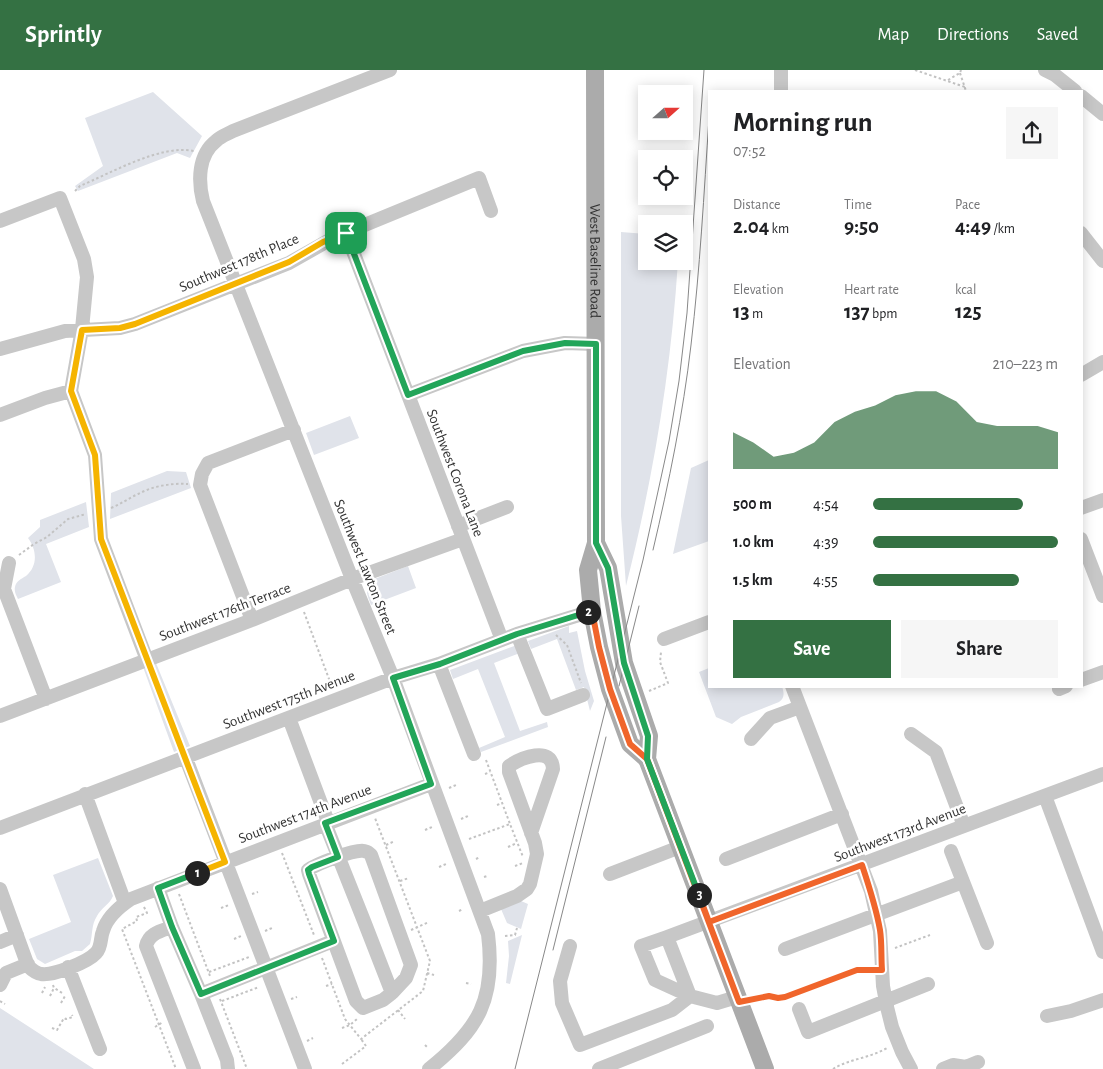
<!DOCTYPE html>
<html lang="en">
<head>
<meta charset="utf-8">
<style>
  :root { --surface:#fff; --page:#f6f6f6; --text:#202124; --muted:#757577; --accent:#347143 }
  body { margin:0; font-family:"Alegreya Sans",sans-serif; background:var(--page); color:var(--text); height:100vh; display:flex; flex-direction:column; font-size:19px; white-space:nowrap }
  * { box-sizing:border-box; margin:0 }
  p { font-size:16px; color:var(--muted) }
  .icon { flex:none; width:28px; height:28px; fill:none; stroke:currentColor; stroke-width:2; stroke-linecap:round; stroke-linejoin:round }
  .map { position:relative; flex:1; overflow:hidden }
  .drawer { position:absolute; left:708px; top:20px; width:375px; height:598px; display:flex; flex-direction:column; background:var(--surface); border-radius:0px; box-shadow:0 2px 12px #0003 }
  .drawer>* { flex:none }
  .needle { width:32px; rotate:69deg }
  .controls { position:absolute; left:638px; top:15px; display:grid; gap:10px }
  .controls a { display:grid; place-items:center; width:55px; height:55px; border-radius:0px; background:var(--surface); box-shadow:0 2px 12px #0003; font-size:25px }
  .pin { position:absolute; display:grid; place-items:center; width:42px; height:42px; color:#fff; margin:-21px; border-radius:10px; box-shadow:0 2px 8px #0006 }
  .km { position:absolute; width:25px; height:25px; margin:-12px; border-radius:50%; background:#222; color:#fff; font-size:14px; line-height:25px; text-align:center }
  .round { display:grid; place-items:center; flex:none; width:52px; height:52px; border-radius:0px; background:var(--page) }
  .head { display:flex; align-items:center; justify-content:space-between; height:85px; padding:0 25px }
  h1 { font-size:28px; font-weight:600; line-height:38px }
  .figures { display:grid; grid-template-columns:repeat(3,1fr); gap:8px; height:85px; padding:5px 25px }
  .figures div { display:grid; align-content:center }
  .figures b { font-size:21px; font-weight:600 }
  .figures small { font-size:14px; font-weight:400 }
  .figures p { font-size:14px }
  .chart { height:140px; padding:10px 25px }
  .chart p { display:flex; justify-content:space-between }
  .chart svg { width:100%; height:90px; margin-top:5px; fill:var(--accent); opacity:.7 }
  .button { display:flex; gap:10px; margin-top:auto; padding:10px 25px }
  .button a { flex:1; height:58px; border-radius:0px; background:var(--accent); color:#fff; font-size:20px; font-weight:600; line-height:58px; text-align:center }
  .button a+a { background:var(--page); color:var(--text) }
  ul { padding:0 25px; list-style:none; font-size:16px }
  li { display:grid; grid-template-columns:80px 60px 1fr; align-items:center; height:38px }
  li i { height:12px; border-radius:6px; background:var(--accent) }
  header { display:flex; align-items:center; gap:30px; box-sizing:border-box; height:70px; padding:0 25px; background:var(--accent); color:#fff }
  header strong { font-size:24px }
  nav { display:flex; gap:28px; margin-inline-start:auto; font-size:18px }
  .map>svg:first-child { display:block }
  .green { fill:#e0e3ea }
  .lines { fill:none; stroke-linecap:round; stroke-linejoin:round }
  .path { stroke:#c3c3c3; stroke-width:2; stroke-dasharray:2.5 2.5; stroke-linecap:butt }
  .minor { stroke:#c7c7c7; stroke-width:14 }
  .major { stroke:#ababab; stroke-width:18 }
  .tram { stroke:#888; stroke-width:1 }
  .split-1-casing { stroke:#fff; stroke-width:10 }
  .split-2-casing { stroke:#fff; stroke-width:10 }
  .split-3-casing { stroke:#fff; stroke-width:10 }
  .split-4-casing { stroke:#fff; stroke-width:10 }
  .split-1 { stroke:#f5b400; stroke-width:6 }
  .split-2 { stroke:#22a559; stroke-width:6 }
  .split-3 { stroke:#f0652b; stroke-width:6 }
  .split-4 { stroke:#22a559; stroke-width:6 }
  .labels { text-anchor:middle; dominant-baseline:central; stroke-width:5; stroke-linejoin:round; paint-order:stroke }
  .street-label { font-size:15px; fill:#333; stroke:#fff }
</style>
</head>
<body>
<header>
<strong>Sprintly</strong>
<nav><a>Map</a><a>Directions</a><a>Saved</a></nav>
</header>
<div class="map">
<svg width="1103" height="999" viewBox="0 0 1103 999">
  <rect width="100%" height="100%" fill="#fff"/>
  <!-- green -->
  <path class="green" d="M 153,22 L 202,66 L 190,88 L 177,83 L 78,121 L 75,116 L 103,96 L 85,48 Z
    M 621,162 L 646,164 L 646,191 L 678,191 C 671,302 653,409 626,516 L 621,446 Z
    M 350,346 L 359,368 L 314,385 L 306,363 Z
    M 709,390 L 709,471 L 673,484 L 691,398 Z
    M 167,401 L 186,402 L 191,418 L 110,449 L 111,423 Z
    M 86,432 L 89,457 L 46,474 L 61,512 L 18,529 C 16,525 14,521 15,517 C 16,511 21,509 26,506 C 38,496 37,480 28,468 L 40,457 L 40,450 Z
    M 408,496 L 416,518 L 371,535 C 367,525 364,518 372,510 Z
    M 569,556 L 569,563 L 577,561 L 585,601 L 594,631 L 590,641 L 584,617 L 576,620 L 557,569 L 531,579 L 528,571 Z
    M 517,575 L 520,583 L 494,593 L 520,661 L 547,652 L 548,657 L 481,682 L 479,678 L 505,667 L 478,599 L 453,609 L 450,600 Z
    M 156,593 L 190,676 L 174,682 L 143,597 Z
    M 709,598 L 709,616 L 782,616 C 784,623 785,628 779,632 L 741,647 L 732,654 L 716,647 L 699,602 Z
    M 98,788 L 113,826 C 110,834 101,838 97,846 C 91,855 93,864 90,874 L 82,881 L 75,881 L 45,894 L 37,889 L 29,869 L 71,852 L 53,805 Z
    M 521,831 L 528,834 L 521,859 L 507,853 L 501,839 Z
    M 522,865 L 510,914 L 506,913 L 509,886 L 508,871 Z
    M 0,938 L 94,999 L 0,999 Z"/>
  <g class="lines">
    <!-- path -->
    <path class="path" d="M 915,0 L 965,17
      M 960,3 L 966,21
      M 948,10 L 960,3 L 961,0
      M 75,121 L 80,116 C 111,103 161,74 194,81
      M 111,438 C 121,434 129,428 138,424 C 153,416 171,413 188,414
      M 19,485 L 34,474 L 47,467 L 68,449 L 86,444
      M 304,542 L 332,617
      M 556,565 L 567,575 L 581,613
      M 152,601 L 180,674
      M 649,621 L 668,613 L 660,592 L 661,582
      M 486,690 L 510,754
      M 485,704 L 490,702
      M 449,718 L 456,715
      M 497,735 L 502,733
      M 461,749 L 468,746
      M 425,760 L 432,757
      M 469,769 L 510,754 L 523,787
      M 386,775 L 395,771
      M 508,777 L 517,773
      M 282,783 L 314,865
      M 476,789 L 480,787
      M 515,796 L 523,793
      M 439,797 L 446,794
      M 484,807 L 487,806
      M 400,811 L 409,808
      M 179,824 L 210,906
      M 252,824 L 258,822
      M 144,837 L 147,843 L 136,847 L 137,851 L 122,859 L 176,999
      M 221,838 L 229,835
      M 459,841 L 463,839
      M 411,860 L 429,852
      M 265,861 L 272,858
      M 505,866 L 515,865 L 517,858
      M 234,869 L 241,866
      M 895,878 L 930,865
      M 322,888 L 345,949 L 361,969 L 423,921 L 430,891 L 375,748
      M 209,902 L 249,887
      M 427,903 L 434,905
      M 466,913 L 471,914
      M 53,915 L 54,918 L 64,924
      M 326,916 L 332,914
      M 42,923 L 45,917
      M 50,926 L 54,918
      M 220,929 L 247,999
      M 291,929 L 297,927
      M 754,929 L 769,926 L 778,928 L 785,927 L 857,900 L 871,900
      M 0,931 L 5,934
      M 222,931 L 259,917
      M 61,933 L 65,926
      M 398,940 L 405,949
      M 155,957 L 163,952
      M 52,958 L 57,960 L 64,948 L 66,949 L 73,947 L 72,945
      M 342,958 L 350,955 L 357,949
      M 307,971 L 313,968
      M 425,975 L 428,978
      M 342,994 L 366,976 L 361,969
      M 833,999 C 849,989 870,988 887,978"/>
    <!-- minor -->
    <path class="minor" d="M 390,0 L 233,61 C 228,64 221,66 216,71 C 198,85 198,111 203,131 L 352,509 L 393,608 L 488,864 C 496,929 479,959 429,999
      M 1045,0 L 1055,5 L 1075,21
      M 781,21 L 781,0
      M 1081,26 L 1103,44
      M 0,151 L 60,128 L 84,189 L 87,207 L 82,259 L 71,321 L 95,385 L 101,469 L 147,590
      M 346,163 L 502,570
      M 1081,163 L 1103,191
      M 0,279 L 65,261 L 120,258 L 135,254 L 289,193 L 333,168 L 479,108 L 491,141
      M 1081,305 L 1103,292
      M 408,325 L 523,281 L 565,273 L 596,274
      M 0,345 L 45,328 L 71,321
      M 1081,438 L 1103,430
      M 458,456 L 507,437
      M 1081,469 L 1103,526
      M 9,493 L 4,519 L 46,629
      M 252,550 L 200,415 L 202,404 L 208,393 L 294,360
      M 517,564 L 547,639 L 583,625
      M 664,569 L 709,552
      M 439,594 L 474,684
      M 1081,610 L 1103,602
      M 792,616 L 871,821 L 880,861 L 883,916 L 887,937 L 892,957 L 902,982 L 911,999
      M 1059,619 L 1066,616
      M 0,646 L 252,550 L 352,509 L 463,469
      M 289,648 L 328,752
      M 911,664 L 936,682 L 964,756
      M 751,669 L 770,648 L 800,637
      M 185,686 L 305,999
      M 85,724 L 125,833
      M 1045,726 L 1103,882
      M 325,753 C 348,810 370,866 392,923 L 383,930 L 363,938 L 356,931 L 309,804 L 308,800 C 316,794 355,779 364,781 C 368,782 368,782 371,785 L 411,895 L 406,908 L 392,923
      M 0,758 L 393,608 L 439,594 L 517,564 L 592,541
      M 951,781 L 987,873
      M 726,789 L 842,744
      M 610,804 L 680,777
      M 158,818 L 172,857 C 161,861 149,863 146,876 L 194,999
      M 0,819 L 28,896 C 32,900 36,903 41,904 C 53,906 88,892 96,883 C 102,877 100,868 103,861 C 107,847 119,837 131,829 L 431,714
      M 480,841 L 517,826 L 527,819 L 530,814 L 537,784 L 535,773 L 509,702 L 509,696 C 521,688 552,675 553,699 L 531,763
      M 172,857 L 201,924
      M 0,872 L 17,865
      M 570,876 L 560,911 L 562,933 L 580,975 L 672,940 L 690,926 L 655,910 L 641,876 L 667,867
      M 785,879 L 963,812
      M 68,897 L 100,979
      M 0,915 L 6,903 L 28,894
      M 737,927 L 717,933 L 690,926 L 667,867 L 1103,704
      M 799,939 L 808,962 L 928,914
      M 1047,946 L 1071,941 L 1103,930
      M 228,999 L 227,990 L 201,924 L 333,871
      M 599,999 L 707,956
      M 943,999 L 953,995 L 966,997 L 978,992"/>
    <!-- major -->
    <g class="major">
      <path id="s1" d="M 595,0 L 596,473 L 588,500 L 592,541 L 599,577 L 610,619 L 630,674 L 647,689"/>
      <path d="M 596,473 L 608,498 L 624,593 L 649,666 L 647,689 L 765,999"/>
    </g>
    <!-- tram -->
    <path class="tram" d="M 653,480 C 669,412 683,344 691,275 C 700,199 704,123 709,48
      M 619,616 L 639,536
      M 553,880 L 606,667
      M 515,999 L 643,490 L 669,371 L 679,311 L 687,243 L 704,0"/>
  </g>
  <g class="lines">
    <!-- split-1 casing -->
    <g class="split-1-casing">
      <path id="split-1" d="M 197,803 L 225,792 L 101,469 L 95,385 L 71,321 L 82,260 L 120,258 L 135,254 L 289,192 L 323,172 L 346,163"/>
    </g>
    <!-- split-2 casing -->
    <g class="split-2-casing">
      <path id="split-2" d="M 197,803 L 158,818 L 172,857 L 201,924 L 334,871 L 309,804 L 308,800 L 312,797 L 338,787 L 325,753 L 431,714 L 393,608 L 440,594 L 517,564 L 588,542"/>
    </g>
    <!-- split-3 casing -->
    <g class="split-3-casing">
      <path id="split-3" d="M 588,542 L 592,541 L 599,577 L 610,619 L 630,674 L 647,689 L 739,932 L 769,926 L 778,928 L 785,927 L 857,900 L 882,900 C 881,887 882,873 880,860 C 876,837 869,816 862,795 L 709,852 L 699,825"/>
    </g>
    <!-- split-4 casing -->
    <g class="split-4-casing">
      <path id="split-4" d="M 346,163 L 408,325 L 523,281 L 565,273 L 596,274 L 596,473 L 608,498 L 624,593 L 648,666 L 647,689 L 699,825"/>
    </g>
    <!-- split-1 -->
    <use href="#split-1" class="split-1"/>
    <!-- split-2 -->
    <use href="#split-2" class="split-2"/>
    <!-- split-3 -->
    <use href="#split-3" class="split-3"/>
    <!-- split-4 -->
    <use href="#split-4" class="split-4"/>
  </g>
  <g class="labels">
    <!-- street labels -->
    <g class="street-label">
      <text stroke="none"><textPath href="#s1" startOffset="191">West Baseline Road</textPath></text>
      <text transform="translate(239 193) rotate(-23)">Southwest 178th Place</text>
      <text transform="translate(455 403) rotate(69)">Southwest Corona Lane</text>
      <text transform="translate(365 497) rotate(68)">Southwest Lawton Street</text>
      <text transform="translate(225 542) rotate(-21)">Southwest 176th Terrace</text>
      <text transform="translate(289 630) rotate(-21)">Southwest 175th Avenue</text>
      <text transform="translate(305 744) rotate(-21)">Southwest 174th Avenue</text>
      <text transform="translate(900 763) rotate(-21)">Southwest 173rd Avenue</text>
    </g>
  </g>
</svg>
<div class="controls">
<a><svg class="needle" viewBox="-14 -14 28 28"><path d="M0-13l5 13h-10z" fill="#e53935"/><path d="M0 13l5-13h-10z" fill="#757577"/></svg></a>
<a><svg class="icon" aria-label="locate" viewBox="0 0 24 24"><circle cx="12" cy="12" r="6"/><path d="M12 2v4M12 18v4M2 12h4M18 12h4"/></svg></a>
<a><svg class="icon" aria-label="layers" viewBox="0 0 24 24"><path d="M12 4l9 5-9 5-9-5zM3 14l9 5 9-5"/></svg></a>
</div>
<div class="pin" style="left:346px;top:163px;background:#1e9e55"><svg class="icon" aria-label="arrive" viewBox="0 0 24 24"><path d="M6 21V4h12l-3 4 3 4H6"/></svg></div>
<b class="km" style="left:197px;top:803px">1</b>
<b class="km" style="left:588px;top:542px">2</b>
<b class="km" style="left:699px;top:825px">3</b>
<section class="drawer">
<div class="head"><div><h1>Morning run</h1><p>07:52</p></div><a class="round"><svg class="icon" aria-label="share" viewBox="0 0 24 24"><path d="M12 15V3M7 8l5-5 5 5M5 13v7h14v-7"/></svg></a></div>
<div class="figures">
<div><p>Distance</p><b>2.04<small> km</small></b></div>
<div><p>Time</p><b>9:50</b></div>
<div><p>Pace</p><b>4:49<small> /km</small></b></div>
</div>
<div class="figures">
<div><p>Elevation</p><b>13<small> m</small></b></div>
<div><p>Heart rate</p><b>137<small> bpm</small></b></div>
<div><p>kcal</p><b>125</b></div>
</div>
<div class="chart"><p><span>Elevation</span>210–223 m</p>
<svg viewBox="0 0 160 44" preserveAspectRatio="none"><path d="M0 44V26L10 31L20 38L30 36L40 31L50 21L60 16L70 13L80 8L90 6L100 6L110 11L120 21L130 23L140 23L150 23L160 26V44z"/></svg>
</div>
<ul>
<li><b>500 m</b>4:54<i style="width:81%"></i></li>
<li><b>1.0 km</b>4:39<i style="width:100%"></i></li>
<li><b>1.5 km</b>4:55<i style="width:79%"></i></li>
</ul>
<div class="button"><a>Save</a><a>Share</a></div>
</section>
</div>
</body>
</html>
